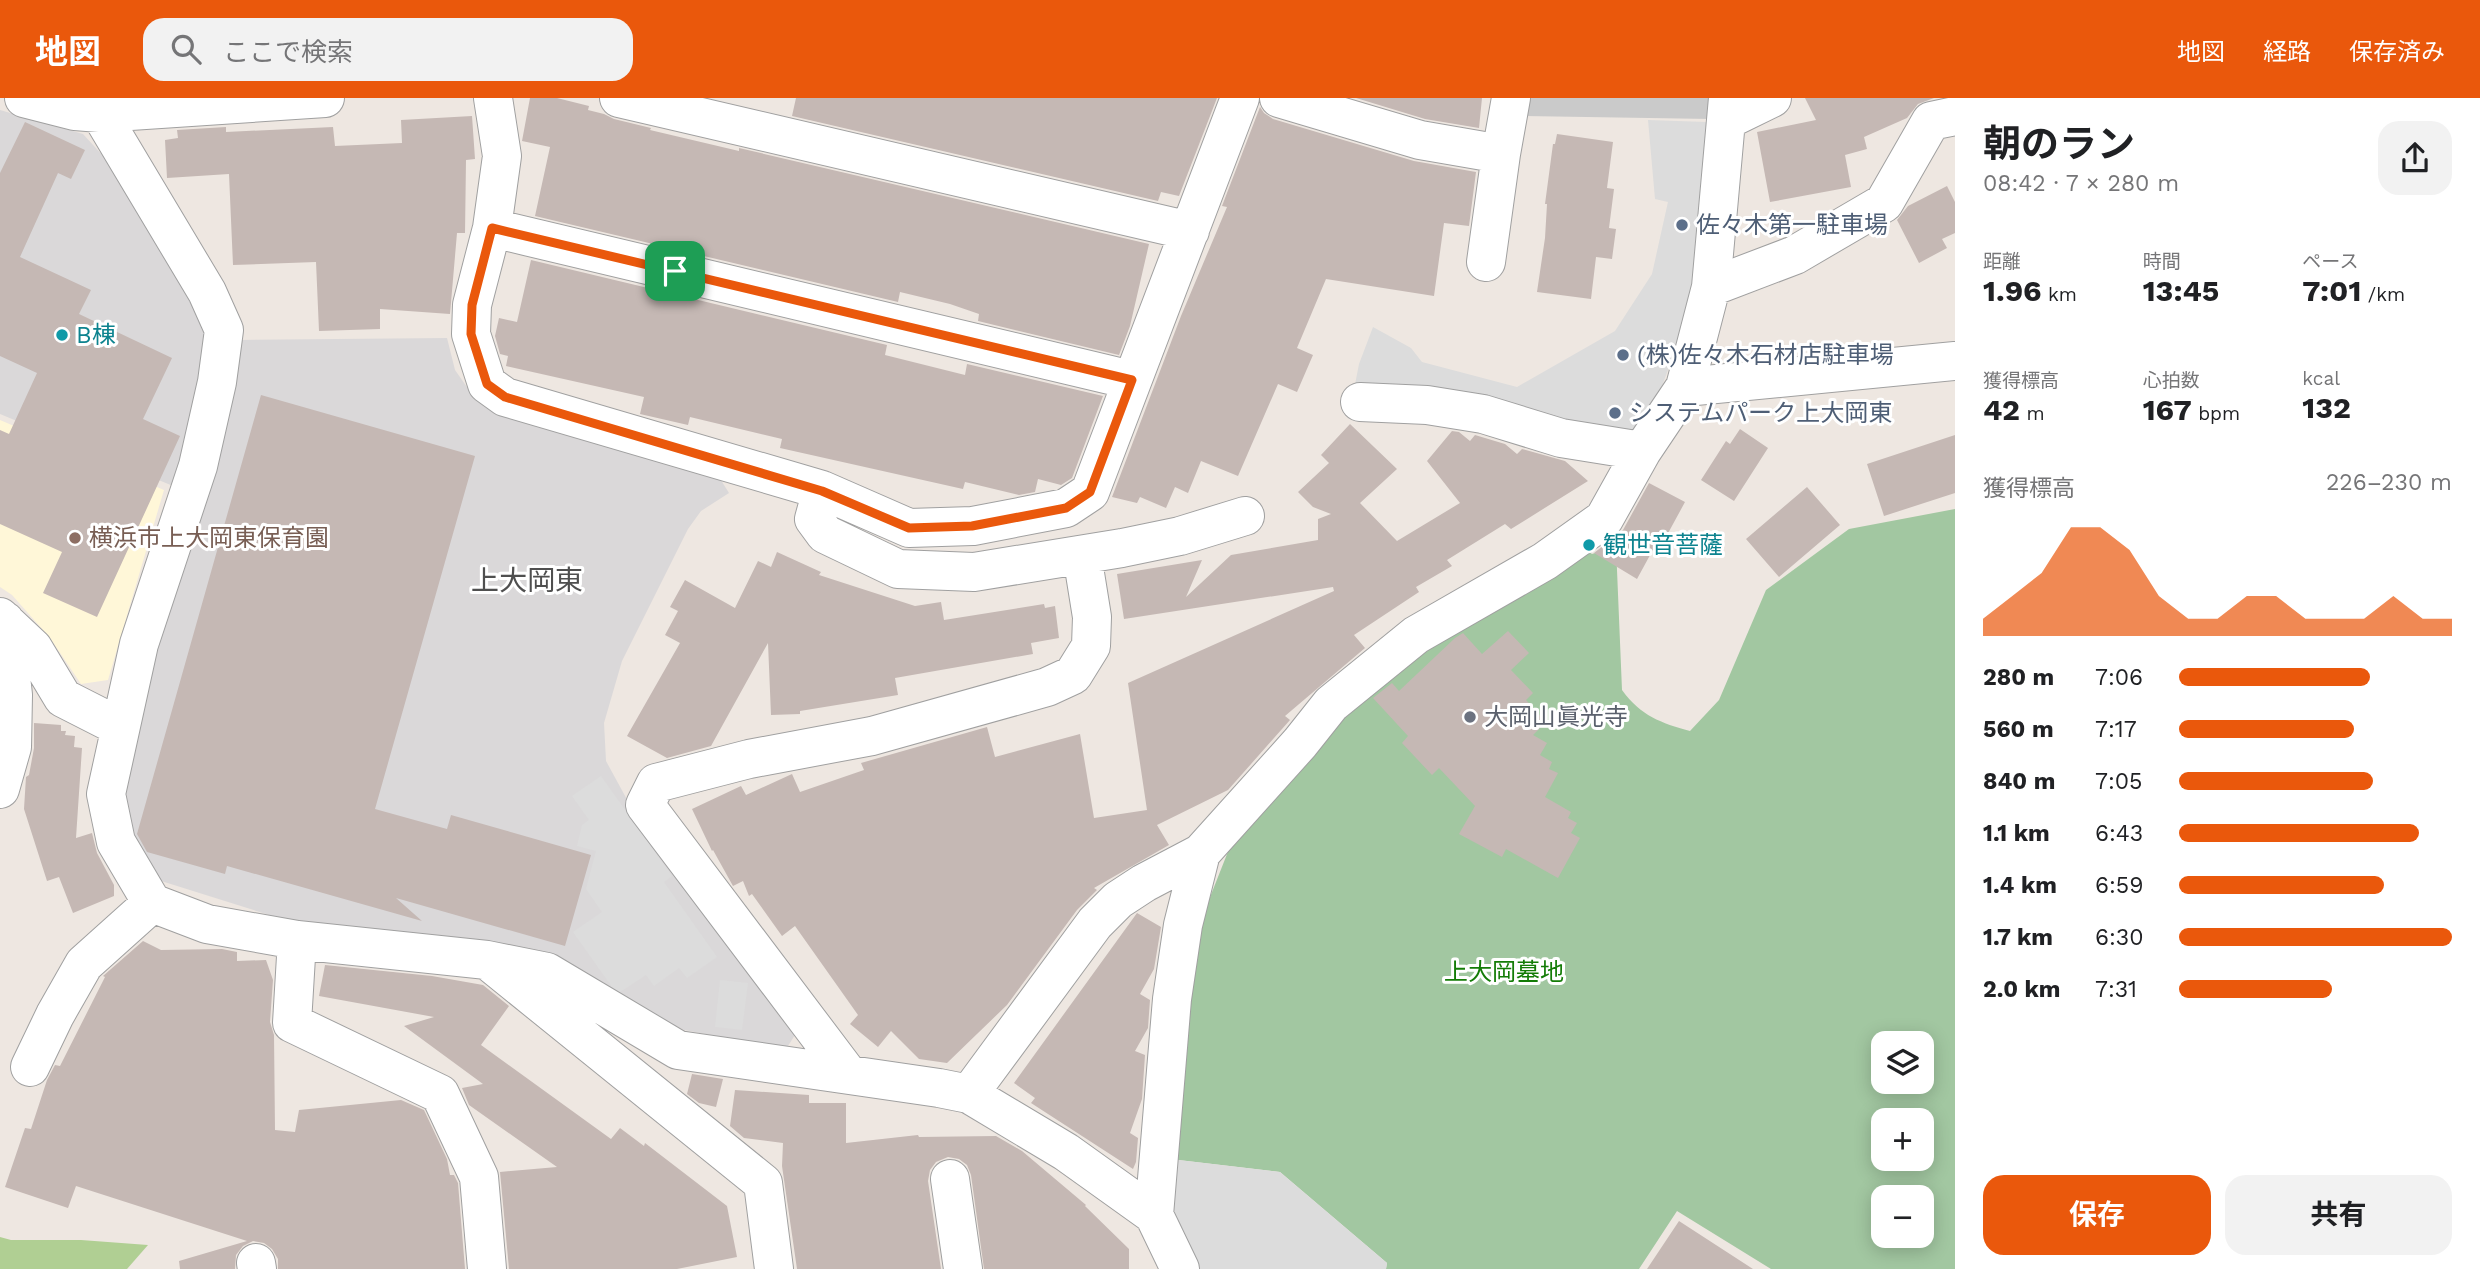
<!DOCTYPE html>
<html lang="ja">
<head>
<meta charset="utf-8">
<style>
  :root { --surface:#fff; --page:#f2f2f2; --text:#202124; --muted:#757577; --accent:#ea580c }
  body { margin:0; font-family:"Work Sans","Noto Sans JP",sans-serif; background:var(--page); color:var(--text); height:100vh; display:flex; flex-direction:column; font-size:26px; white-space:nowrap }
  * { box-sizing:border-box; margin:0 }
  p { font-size:23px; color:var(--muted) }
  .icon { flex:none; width:38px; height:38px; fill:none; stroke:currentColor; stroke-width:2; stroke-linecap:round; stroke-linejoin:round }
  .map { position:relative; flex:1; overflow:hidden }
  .details { display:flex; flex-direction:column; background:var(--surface); width:525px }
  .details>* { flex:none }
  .tools { position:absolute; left:1871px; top:933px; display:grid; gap:14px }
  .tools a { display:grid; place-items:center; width:63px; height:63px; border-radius:14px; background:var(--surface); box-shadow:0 4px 18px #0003; font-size:35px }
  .pin { position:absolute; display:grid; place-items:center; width:60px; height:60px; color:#fff; margin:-30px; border-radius:14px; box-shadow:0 4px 10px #0006 }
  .round { display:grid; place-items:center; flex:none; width:74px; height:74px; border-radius:21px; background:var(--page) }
  .head { display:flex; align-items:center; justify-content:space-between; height:119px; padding:0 28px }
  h1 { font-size:38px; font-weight:700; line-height:52px }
  .metrics { display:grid; grid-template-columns:repeat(3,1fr); gap:10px; height:119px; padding:7px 28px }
  .metrics div { display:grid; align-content:center }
  .metrics b { font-size:30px; font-weight:700 }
  .metrics small { font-size:19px; font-weight:400 }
  .metrics p { font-size:19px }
  .chart { height:196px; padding:14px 28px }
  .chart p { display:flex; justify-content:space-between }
  .chart svg { width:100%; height:126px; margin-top:7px; fill:var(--accent); opacity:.7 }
  .primary-button { display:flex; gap:14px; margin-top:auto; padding:14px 28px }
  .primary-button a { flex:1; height:80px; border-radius:21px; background:var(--accent); color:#fff; font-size:28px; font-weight:700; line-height:80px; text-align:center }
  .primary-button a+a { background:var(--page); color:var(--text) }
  ul { padding:0 28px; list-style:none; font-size:23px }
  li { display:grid; grid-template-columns:112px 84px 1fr; align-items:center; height:52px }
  li i { height:18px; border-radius:9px; background:var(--accent) }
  header { display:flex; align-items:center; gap:42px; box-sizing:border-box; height:98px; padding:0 35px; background:var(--accent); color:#fff }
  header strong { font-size:33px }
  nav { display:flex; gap:38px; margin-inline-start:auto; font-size:24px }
  .search { width:490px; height:63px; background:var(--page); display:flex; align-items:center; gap:18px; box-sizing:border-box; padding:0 24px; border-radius:21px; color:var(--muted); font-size:26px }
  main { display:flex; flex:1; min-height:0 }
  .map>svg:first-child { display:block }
  .residential { fill:#dad8d9 }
  .education { fill:#fff7d8 }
  .religious { fill:#cacaca }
  .forest { fill:#b0cf93 }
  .cemetery { fill:#a2c7a1; fill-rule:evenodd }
  .parking { fill:#dcdcdc }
  .building { fill:#c5b8b4 }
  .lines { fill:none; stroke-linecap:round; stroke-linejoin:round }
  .minor-casing { stroke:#a0a0a0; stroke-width:40 }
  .minor { stroke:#fff; stroke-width:38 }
  .route-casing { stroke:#fff; stroke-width:14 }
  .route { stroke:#ea580c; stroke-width:9 }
  .service-dot { fill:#5c6f8a; stroke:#fff; stroke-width:2.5 }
  .culture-dot { fill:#0f9aa8; stroke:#fff; stroke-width:2.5 }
  .education-dot { fill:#8d6e63; stroke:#fff; stroke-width:2.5 }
  .worship-dot { fill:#6b7280; stroke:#fff; stroke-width:2.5 }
  .labels { text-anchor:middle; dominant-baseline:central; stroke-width:6; stroke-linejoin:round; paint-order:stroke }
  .service-label { font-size:24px; fill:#4e5e75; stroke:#fff; text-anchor:start }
  .culture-label { font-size:24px; fill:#0d838f; stroke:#fff; text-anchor:start }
  .education-label { font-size:24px; fill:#785e54; stroke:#fff; text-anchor:start }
  .worship-label { font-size:24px; fill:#5b616d; stroke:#fff; text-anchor:start }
  .park-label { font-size:24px; fill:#147c07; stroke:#fff }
  .quarter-label { font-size:28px; fill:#4f4f4f; stroke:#fff }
</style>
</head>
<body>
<header>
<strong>地図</strong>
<div class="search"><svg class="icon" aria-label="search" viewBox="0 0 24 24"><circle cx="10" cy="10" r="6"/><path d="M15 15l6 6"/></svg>ここで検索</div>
<nav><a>地図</a><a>経路</a><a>保存済み</a></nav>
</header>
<main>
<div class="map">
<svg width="1955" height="1171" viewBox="0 0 1955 1171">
  <rect width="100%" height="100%" fill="#eee7e1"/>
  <!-- residential -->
  <path class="residential" d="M 0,12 L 83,36 L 116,72 L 205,228 L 203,264 L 187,342 L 173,388 L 0,316 Z
    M 447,240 L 455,272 L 476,302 L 495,316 L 719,379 L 729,395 L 701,413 L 688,431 L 622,563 L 604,625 L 606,663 L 630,707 L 795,937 L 786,951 L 684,932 L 631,906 L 295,825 L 158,782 L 134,751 L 122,712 L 137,607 L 239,242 Z"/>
  <!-- education -->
  <path class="education" d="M 0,322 L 164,392 L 108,582 L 81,586 L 50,540 L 12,497 L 0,489 Z"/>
  <!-- religious -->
  <path class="religious" d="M 1521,0 L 1721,0 L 1711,21 L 1518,18 Z"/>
  <!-- forest -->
  <path class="forest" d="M 0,1139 L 11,1142 L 81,1142 L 148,1147 L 127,1171 L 0,1171 Z"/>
  <!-- cemetery -->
  <path class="cemetery" d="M 1955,411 L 1955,1171 L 1771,1171 L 1677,1113 L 1639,1171 L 1386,1171 L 1387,1165 L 1280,1074 L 1170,1061 L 1201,822 L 1231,746 L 1336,614 L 1580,448 L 1592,456 L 1616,448 L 1622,592 C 1641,618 1661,625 1690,633 L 1719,602 L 1766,492 L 1849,431 ZM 1883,945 L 1922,945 L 1922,984 L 1883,984 ZM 1883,1022 L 1922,1022 L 1922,1060 L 1883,1060 ZM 1883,1099 L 1922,1099 L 1922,1138 L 1883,1138 Z"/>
  <!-- parking -->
  <path class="parking" d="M 1648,22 L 1707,24 L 1700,186 L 1659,296 L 1637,333 L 1353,297 L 1359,266 L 1373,229 L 1411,250 L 1422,264 L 1517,289 L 1615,233 L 1652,176 L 1668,104 L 1655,101 Z
    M 601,678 L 672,778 L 664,784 L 717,859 L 687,880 L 679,870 L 654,888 L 646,877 L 617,896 L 573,834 L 602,814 L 586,791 L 596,753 L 577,748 L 582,727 L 589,722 L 572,698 Z
    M 720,882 L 748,885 L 742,932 L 715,929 Z
    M 1170,1061 L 1280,1074 L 1387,1165 L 1386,1171 L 1198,1171 L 1170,1113 Z"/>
  <!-- building -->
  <path class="building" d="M 530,0 L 557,0 L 589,8 L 588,12 L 604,16 L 614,21 L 651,30 L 650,32 L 739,53 L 739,50 L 1149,146 L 1130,228 L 1119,257 L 978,223 L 979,216 L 950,206 L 900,194 L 898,204 L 535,118 L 550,49 L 522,43 Z
    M 796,0 L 1217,0 L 1179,98 L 1161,94 L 1158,103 L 792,18 Z
    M 1356,0 L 1482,0 L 1479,30 L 1425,21 Z
    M 1805,0 L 1934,0 L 1918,6 L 1907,20 L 1864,39 L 1867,51 L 1845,57 L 1851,89 L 1770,104 L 1757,34 L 1816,22 Z
    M 1260,9 L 1264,15 L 1273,21 L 1414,63 L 1476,74 L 1469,128 L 1444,125 L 1434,198 L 1326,181 L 1297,250 L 1313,257 L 1297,294 L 1278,286 L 1238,378 L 1201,363 L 1188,395 L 1175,389 L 1166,410 L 1140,399 L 1137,405 L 1112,399 L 1181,218 L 1227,109 L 1222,108 Z
    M 472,18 L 475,61 L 466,62 L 465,135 L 457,135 L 450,216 L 380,211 L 380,231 L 319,233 L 316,164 L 233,167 L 229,76 L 167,80 L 165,42 L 178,40 L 177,32 L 226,29 L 226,34 L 333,29 L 335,48 L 402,45 L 401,22 Z
    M 25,24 L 85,52 L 71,81 L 58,75 L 20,159 L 91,192 L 79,216 L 172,260 L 143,321 L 180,338 L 97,519 L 43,495 L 62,454 L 0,426 L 0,332 L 9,336 L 37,275 L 0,258 L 0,75 Z
    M 1557,36 L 1613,44 L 1607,90 L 1614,91 L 1609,130 L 1616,131 L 1612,161 L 1596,159 L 1591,201 L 1537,194 L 1545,140 L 1547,106 L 1545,106 L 1553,46 L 1555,46 Z
    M 1947,88 L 1955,104 L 1955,135 L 1942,141 L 1947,150 L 1919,165 L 1897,122 L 1908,108 Z
    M 531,162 L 887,247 L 885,257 L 965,277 L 967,266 L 1103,298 L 1072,380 L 1061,387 L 1038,381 L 1035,394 L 1019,397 L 965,384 L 963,391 L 780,350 L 782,341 L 690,319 L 688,327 L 640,316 L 644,299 L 506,268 L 508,258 L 500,256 L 495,238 L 499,220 L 517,224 Z
    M 261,297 L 475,358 L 375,711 L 447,731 L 451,717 L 591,757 L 565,848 L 396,800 L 422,823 L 227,768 L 225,776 L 147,754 L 137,736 Z
    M 1350,326 L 1397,371 L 1360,405 L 1397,443 L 1460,405 L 1427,363 L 1452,333 L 1459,334 L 1470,343 L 1475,337 L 1505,346 L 1517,356 L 1522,351 L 1565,363 L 1588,383 L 1511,431 L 1505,426 L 1447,462 L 1452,468 L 1416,489 L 1419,494 L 1354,537 L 1365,550 L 1285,618 L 1290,622 L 1228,692 L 1157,727 L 1169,747 L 1094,790 L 1097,792 L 1077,812 L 1007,907 L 947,965 L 919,961 L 891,933 L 878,949 L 850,926 L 858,917 L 795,828 L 782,838 L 752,796 L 749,798 L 743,783 L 733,788 L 713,752 L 712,753 L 692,711 L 741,688 L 746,697 L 792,676 L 800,694 L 864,672 L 861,665 L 987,629 L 995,659 L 1080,636 L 1094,720 L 1147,712 L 1128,585 L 1334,493 L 1333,489 L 1124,521 L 1117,476 L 1202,462 L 1186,499 L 1231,457 L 1318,442 L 1318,421 L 1331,416 L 1313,409 L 1298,394 L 1329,365 L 1321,357 Z
    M 1740,331 L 1768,350 L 1734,403 L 1701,382 L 1726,343 L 1730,346 Z
    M 1955,337 L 1955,395 L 1884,418 L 1867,366 Z
    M 1649,385 L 1685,404 L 1660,450 L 1655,448 L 1637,481 L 1594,455 L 1623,432 Z
    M 1807,389 L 1840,427 L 1779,479 L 1746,441 Z
    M 777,454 L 821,474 L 819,477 L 915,508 L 941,504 L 944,522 L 1044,506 L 1045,510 L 1055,508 L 1059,540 L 1031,545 L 1033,556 L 895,580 L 898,597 L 800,613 L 800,616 L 771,617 L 768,545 L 711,648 L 667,660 L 627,638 L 680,545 L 665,537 L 678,513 L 670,509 L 685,482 L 735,510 L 758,463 L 771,469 Z
    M 1508,533 L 1529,555 L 1511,572 L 1533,595 L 1526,602 L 1546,624 L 1533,637 L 1547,645 L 1540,657 L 1552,664 L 1549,671 L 1558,675 L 1545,699 L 1571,714 L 1568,720 L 1577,725 L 1571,735 L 1580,740 L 1558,780 L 1506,751 L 1502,759 L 1459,736 L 1475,708 L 1439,670 L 1432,677 L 1402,645 L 1408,638 L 1373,600 L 1392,585 L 1399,593 L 1455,540 L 1463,535 L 1482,556 Z
    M 34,625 L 61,627 L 61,633 L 66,633 L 65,637 L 75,638 L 74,649 L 82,650 L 76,740 L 92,735 L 97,755 L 114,787 L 114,798 L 73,815 L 59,779 L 47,783 L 24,711 L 26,679 L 29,677 L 34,650 Z
    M 1137,815 L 1161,829 L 1154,871 L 1140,896 L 1150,902 L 1148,930 L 1135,953 L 1145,957 L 1142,1001 L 1130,1035 L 1138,1040 L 1136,1064 L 1133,1071 L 1031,1005 L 1035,1000 L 1014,985 Z
    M 143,843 L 161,852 L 222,851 L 237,854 L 237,863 L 266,862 L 273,882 L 270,924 L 274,937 L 275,1032 L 295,1034 L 299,1012 L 401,1002 L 424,1012 L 447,1061 L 450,1077 L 454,1077 L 458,1085 L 465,1171 L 278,1171 L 278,1161 L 272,1151 L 264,1145 L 253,1143 L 243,1148 L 236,1157 L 235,1171 L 180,1171 L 179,1163 L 247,1143 L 76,1088 L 68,1110 L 5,1089 L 25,1030 L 31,1031 L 47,982 L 55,967 L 60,968 L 105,879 L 103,878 Z
    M 325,867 L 432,878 L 483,887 L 509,908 L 481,947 L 611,1041 L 620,1030 L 644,1048 L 645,1045 L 727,1108 L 737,1159 L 677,1171 L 509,1171 L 500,1074 L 557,1069 L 469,1007 L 462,990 L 483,986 L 404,928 L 434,919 L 319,898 Z
    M 692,976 L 723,981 L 716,1009 L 699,1005 L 687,996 Z
    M 735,992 L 809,997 L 809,1005 L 846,1005 L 846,1045 L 918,1037 L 919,1039 L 996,1038 L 1022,1053 L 1086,1107 L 1085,1108 L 1129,1151 L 1129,1171 L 984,1171 L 971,1077 L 967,1067 L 959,1061 L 948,1059 L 936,1064 L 930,1072 L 928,1083 L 941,1171 L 797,1171 L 782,1068 L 783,1045 L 744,1040 L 730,1028 Z
    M 1679,1123 L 1753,1171 L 1647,1171 Z"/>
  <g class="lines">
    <!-- minor casing -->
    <g class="minor-casing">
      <path id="minor" d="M 24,0 L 75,13 L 100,15 L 325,0
        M 493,0 L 502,58 L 492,130 L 472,207 L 471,236 L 487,286 L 505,299 L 822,392 L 909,430 L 973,428 L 1066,410 L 1090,394 L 1240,0
        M 619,0 L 1190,133
        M 1279,0 L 1420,42 L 1501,56 L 1511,0
        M 100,15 L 207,194 L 224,232 L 217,284 L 198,368 L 139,546 L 106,696 L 116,744 L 152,805 L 207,826 L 297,842 L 487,862 L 547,874 L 678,952 L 939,990 L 969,996 L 1066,1054 L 1154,1117 L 1180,1171
        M 1727,22 L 1772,0
        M 492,130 L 1131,282
        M 1486,164 L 1501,56
        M 1711,189 L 1795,157 L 1884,105 L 1931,23 L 1955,18
        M 1685,289 L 1955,263
        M 1360,304 L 1427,307 L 1483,316 L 1561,340 L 1642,353
        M 822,392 L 814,421 L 825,436 L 898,471 L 974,474 L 1122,450 L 1180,438 L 1245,418
        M 0,519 L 33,550 L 63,600 L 120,629
        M 0,691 L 12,649 L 13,597 L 5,523
        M 297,842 L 292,925 L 440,996 L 479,1079 L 487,1171
        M 492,866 L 763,1085 L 774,1171
        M 30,969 L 55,917 L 84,866 L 152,805
        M 848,976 L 645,707 L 656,685 L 749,661 L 872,638 L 1047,589 L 1073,577 L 1091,548 L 1092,519 L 1082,457
        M 969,996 L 1095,825 L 1118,802 L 1144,785 L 1201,755 L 1300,645 L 1331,606 L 1416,537 L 1545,463 L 1604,421 L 1642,353 L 1685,289 L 1711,189 L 1728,0
        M 950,1081 L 963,1171
        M 1154,1117 L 1172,901 L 1183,827 L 1201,755
        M 256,1165 L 257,1171"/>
    </g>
    <!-- minor -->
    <use href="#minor" class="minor"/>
  </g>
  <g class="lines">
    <!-- route casing -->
    <g class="route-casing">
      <path id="route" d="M 492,130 L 1132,282 L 1090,394 L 1066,410 L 972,428 L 909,430 L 822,393 L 505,299 L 487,286 L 471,236 L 472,207 Z"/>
    </g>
    <!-- route -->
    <use href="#route" class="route"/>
  </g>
  <!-- markers -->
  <g class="service-dot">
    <circle cx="1682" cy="127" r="7"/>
    <circle cx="1623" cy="257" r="7"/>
    <circle cx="1615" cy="315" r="7"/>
  </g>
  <g class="culture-dot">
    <circle cx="62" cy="237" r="7"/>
    <circle cx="1589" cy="447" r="7"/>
  </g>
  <circle class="education-dot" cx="75" cy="440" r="7"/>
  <circle class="worship-dot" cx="1470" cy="619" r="7"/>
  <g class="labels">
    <!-- service labels -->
    <g class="service-label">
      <text x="1696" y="127">佐々木第一駐車場</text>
      <text x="1637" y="257">(株)佐々木石材店駐車場</text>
      <text x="1629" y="315">システムパーク上大岡東</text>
    </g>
    <!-- culture labels -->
    <g class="culture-label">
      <text x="76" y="237">B棟</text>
      <text x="1603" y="447">観世音菩薩</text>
    </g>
    <!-- education labels -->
    <g class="education-label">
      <text x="89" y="440">横浜市上大岡東保育園</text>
    </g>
    <!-- worship labels -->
    <g class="worship-label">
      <text x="1484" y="619">大岡山眞光寺</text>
    </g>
    <!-- park labels -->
    <g class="park-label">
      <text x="1504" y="874">上大岡墓地</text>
    </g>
    <!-- quarter labels -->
    <g class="quarter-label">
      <text x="527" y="482">上大岡東</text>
    </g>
  </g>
</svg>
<div class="tools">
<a><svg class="icon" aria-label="layers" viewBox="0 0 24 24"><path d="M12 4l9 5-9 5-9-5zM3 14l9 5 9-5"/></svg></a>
<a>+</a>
<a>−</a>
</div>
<div class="pin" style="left:675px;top:173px;background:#1e9e55"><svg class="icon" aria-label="arrive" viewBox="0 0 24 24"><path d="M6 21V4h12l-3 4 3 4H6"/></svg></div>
</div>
<section class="details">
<div class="head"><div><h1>朝のラン</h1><p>08:42 · 7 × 280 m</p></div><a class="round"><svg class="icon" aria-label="share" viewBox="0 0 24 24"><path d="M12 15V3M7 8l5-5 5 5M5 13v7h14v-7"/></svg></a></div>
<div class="metrics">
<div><p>距離</p><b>1.96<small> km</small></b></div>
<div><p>時間</p><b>13:45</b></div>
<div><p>ペース</p><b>7:01<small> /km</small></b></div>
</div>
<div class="metrics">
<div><p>獲得標高</p><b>42<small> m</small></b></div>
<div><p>心拍数</p><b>167<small> bpm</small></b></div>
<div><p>kcal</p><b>132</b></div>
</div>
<div class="chart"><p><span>獲得標高</span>226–230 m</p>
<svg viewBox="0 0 160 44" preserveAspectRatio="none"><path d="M0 44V38L10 30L20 22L30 6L40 6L50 14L60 30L70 38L80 38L90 30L100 30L110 38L120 38L130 38L140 30L150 38L160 38V44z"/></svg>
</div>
<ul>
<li><b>280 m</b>7:06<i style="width:70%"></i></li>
<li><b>560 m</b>7:17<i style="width:64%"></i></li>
<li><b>840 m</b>7:05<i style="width:71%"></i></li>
<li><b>1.1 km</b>6:43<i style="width:88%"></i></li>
<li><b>1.4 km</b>6:59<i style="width:75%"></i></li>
<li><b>1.7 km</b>6:30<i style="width:100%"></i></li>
<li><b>2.0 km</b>7:31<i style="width:56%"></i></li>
</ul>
<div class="primary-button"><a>保存</a><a>共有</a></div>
</section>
</main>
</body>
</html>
